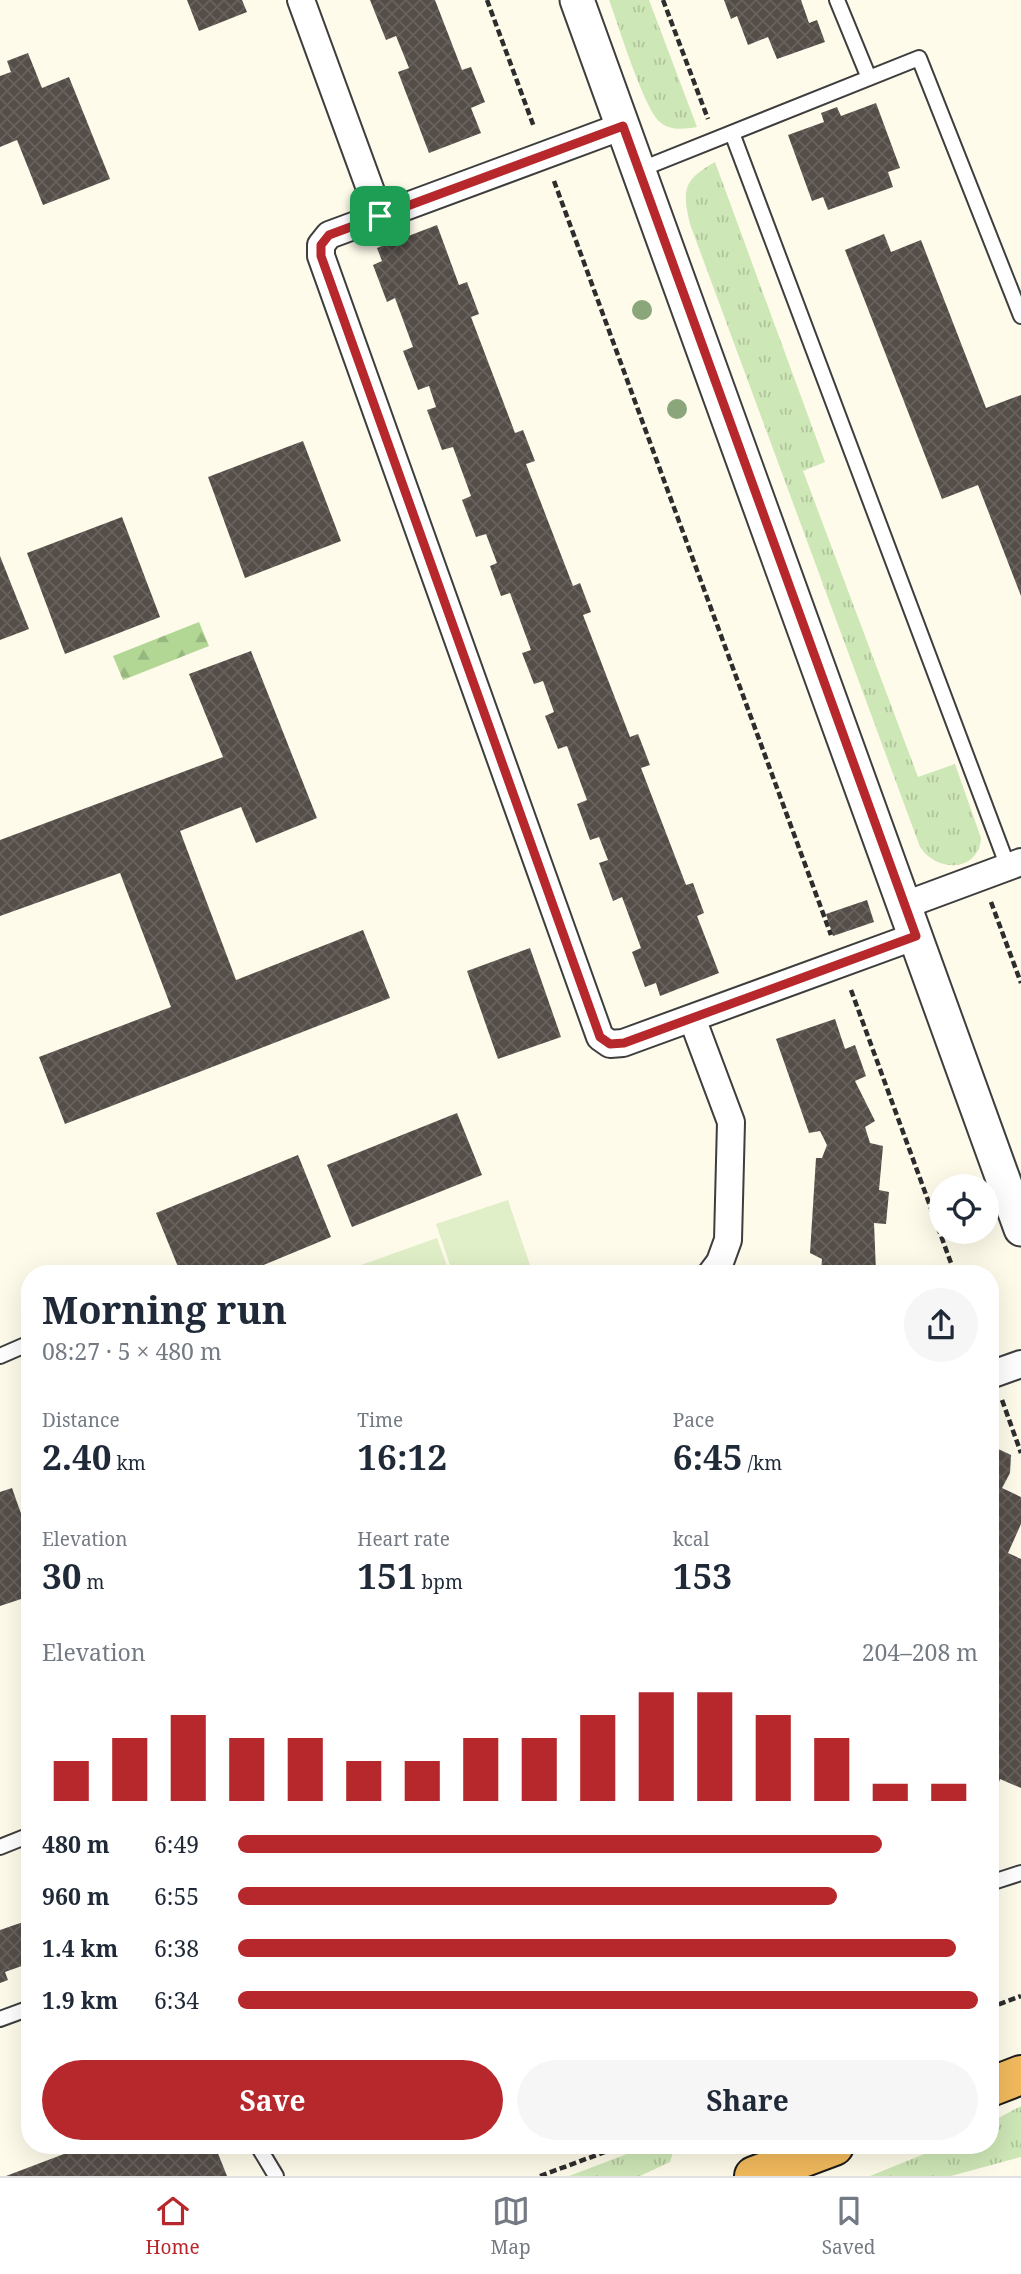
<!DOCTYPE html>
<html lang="en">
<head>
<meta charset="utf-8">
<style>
  :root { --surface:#fff; --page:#f6f6f7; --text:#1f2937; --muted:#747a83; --line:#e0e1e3; --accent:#b7282c }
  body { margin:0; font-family:"Noto Serif",serif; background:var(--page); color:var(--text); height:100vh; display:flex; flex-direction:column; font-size:26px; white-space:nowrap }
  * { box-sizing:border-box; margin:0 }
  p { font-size:23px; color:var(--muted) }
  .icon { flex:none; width:38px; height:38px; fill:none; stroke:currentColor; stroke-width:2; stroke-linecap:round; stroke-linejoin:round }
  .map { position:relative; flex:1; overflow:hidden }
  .panel { position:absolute; left:21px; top:1265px; width:978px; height:889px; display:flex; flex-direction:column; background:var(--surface); border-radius:28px; box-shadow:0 7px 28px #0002 }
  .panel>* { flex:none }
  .controls { position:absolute; left:929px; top:1174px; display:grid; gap:14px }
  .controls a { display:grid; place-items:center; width:70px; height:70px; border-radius:50%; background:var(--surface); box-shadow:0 7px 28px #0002; font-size:35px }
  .pin { position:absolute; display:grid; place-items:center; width:60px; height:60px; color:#fff; margin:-30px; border-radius:14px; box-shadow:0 4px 10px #0006 }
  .round { display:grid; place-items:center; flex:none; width:74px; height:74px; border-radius:37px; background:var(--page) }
  .head { display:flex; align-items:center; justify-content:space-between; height:119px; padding:0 21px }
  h1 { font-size:38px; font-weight:700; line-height:52px }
  .figures { display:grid; grid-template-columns:repeat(3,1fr); gap:10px; height:119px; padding:7px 21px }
  .figures div { display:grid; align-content:center }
  .figures b { font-size:35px; font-weight:700 }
  .figures small { font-size:19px; font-weight:400 }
  .figures p { font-size:19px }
  .chart { height:196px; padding:14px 21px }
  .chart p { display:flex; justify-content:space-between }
  .chart svg { width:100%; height:126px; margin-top:7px; stroke:var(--accent); stroke-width:6 }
  .cta { display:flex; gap:14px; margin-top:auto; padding:14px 21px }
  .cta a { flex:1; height:80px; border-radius:42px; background:var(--accent); color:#fff; font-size:28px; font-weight:700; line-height:80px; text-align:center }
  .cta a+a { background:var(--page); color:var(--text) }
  ul { padding:0 21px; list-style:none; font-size:23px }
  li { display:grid; grid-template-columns:112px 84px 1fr; align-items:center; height:52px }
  li i { height:18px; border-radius:9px; background:var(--accent) }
  .tab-bar { display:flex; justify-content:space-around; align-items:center; height:98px; border-top:2px solid var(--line); background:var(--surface); font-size:19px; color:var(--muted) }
  .tab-bar a { display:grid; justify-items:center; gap:4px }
  .tab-bar .on { color:var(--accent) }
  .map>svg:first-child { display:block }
  .grass { fill:url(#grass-tufts) }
  .forest { fill:url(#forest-firs) }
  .pitch { fill:#e0efc7 }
  .building { fill:url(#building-cross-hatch) }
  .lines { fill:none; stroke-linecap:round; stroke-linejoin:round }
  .service-casing { stroke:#3e3e3e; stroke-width:18 }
  .minor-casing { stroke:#3e3e3e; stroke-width:30 }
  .tertiary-casing { stroke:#3e3e3e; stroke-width:37 }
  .trunk-casing { stroke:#1c1c1c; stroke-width:42 }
  .path { stroke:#2d2d2d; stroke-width:4.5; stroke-dasharray:7 3.5; stroke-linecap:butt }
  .service { stroke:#fff; stroke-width:14 }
  .minor { stroke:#fff; stroke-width:26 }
  .tertiary { stroke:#fff; stroke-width:33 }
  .trunk { stroke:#f2ba5d; stroke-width:38 }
  .tree { fill:#8aa67a }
  .route-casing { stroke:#fff; stroke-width:14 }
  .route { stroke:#b7282c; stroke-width:9 }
</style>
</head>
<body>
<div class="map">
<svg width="1021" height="2176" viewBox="0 0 1021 2176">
  <defs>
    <pattern id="grass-tufts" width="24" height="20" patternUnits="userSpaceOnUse" patternTransform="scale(1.75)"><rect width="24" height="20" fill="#cee7b6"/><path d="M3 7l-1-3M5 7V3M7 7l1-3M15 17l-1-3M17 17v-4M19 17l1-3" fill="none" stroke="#b0c59b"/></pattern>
    <pattern id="forest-firs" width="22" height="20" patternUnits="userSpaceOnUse" patternTransform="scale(1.75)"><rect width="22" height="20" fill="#b2d795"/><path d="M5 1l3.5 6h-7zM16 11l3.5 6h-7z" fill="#98b77f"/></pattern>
    <pattern id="building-cross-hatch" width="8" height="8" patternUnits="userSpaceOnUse" patternTransform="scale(1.75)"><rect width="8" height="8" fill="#544d48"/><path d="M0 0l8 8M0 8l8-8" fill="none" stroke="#68625e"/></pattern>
  </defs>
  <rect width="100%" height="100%" fill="#fefbea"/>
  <!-- grass -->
  <path class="grass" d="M 609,0 L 649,0 L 697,127 C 684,129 670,131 660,122 C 644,109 618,24 609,0 Z
    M 715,162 L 825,462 L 803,471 L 918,777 L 955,764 L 981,838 C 979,871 938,874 920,847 L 690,224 C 682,190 683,180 715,162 Z
    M 1021,2106 L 1021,2157 L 951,2176 L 870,2176 L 944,2146 L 990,2146 L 991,2122 Z
    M 648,2146 L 675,2146 L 670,2162 L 640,2176 L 569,2176 Z"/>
  <!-- forest -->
  <path class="forest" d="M 199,622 L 209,646 L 123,680 L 113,656 Z"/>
  <!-- pitch -->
  <path class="pitch" d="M 508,1200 L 533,1274 L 453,1274 L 436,1224 Z
    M 437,1238 L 450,1274 L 336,1274 Z"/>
  <!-- building -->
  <path class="building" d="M 187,0 L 242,0 L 247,12 L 199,31 Z
    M 370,0 L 435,0 L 462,70 L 471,67 L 485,102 L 471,108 L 481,133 L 429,153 L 398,72 L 409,68 L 396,36 L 386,40 Z
    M 724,0 L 801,0 L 809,23 L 817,20 L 825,42 L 777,59 L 768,37 L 748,45 L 737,16 L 731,19 Z
    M 28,53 L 42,88 L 69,77 L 110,179 L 43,205 L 17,140 L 0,147 L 0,76 L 11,72 L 7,61 Z
    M 876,103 L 900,168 L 888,172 L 893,187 L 828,210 L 823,197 L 812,201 L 788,135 L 824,122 L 821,113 L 837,107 L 841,116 Z
    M 437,225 L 459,285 L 467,282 L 479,314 L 471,317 L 515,433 L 523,430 L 535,461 L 526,464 L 573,586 L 580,583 L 591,612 L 583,615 L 630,737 L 638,734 L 650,765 L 641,768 L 686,885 L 693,883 L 704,913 L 697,916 L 719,973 L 660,996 L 656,983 L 645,987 L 632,952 L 641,948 L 622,897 L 613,901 L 599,863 L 608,860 L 599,837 L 590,840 L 577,804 L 587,800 L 567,746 L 558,749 L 545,716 L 554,712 L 543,681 L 534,684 L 522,653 L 531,650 L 510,593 L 501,596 L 490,566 L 497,563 L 486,534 L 476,537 L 462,500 L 471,496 L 453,447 L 442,450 L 427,410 L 436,407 L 429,386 L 418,390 L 403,351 L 413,347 L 395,298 L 387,302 L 373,265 L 382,261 L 377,248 Z
    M 884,234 L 891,252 L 921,240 L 986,408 L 1021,395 L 1021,596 L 978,485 L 942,499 L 845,250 Z
    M 303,441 L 341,541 L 245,578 L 208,477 Z
    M 122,517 L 160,617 L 65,654 L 27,553 Z
    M 0,556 L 29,629 L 0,640 Z
    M 251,651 L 317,818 L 256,843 L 241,807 L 180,831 L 236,980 L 363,930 L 390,998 L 65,1124 L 39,1057 L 171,1007 L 120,873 L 0,916 L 0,840 L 223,757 L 189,674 Z
    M 867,900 L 874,922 L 833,936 L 826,914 Z
    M 530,948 L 561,1037 L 498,1059 L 467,971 Z
    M 835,1019 L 845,1049 L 855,1045 L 866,1076 L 855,1081 L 875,1121 L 865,1127 L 870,1143 L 883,1146 L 879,1190 L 889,1192 L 886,1224 L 874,1223 L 876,1272 L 863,1268 L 861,1274 L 816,1274 L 821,1272 L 822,1259 L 810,1253 L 816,1158 L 822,1158 L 827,1145 L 820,1131 L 809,1133 L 776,1039 Z
    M 457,1113 L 482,1175 L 352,1227 L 327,1165 Z
    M 298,1155 L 331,1237 L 242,1274 L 181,1274 L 156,1213 Z
    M 990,1421 L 997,1430 L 992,1446 L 1011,1455 L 1010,1473 L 1002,1488 L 1021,1497 L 1021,1524 L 1008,1553 L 1021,1559 L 1021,1788 L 1000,1779 L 991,1806 Z
    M 12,1488 L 30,1539 L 30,1596 L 0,1606 L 0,1492 Z
    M 30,1903 L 30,1963 L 5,1972 L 8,1980 L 0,1983 L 0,1930 L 29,1920 L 24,1905 Z
    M 85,2146 L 215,2146 L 227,2176 L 6,2176 Z"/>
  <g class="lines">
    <!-- service casing -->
    <g class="service-casing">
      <path id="service" d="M 837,0 L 869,78
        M 732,133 L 1008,867
        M 639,170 L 919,58 L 1021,316
        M 0,1356 L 30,1343
        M 0,1847 L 30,1835
        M 990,1883 L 1021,1873
        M 0,2019 L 30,2008
        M 258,2146 L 276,2176"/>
    </g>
    <!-- minor casing -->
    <g class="minor-casing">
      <path id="minor" d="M 301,0 L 380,216
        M 623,126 L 329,235 L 321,245 L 321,256 L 600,1037 L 610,1044 L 623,1043 L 916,936
        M 905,905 L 1021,862
        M 692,1018 L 731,1122 L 728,1240 L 720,1262 L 711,1274
        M 990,1375 L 1021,1364"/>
    </g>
    <!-- tertiary casing -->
    <g class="tertiary-casing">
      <path id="tertiary" d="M 577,0 L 1021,1229"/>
    </g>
    <!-- trunk casing -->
    <g class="trunk-casing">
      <path id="trunk" d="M 990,2087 L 1021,2075
        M 754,2176 L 834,2146"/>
    </g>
    <!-- path -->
    <path class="path" d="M 487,0 L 534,127
      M 663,0 L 708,119
      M 554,181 L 831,935
      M 991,902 L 1021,983
      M 851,990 L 955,1274
      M 1002,1400 L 1021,1453
      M 990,2010 L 997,2005 L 1021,1996
      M 540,2176 L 621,2146"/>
    <!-- service -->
    <use href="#service" class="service"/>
    <!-- minor -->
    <use href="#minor" class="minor"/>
    <!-- tertiary -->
    <use href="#tertiary" class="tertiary"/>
    <!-- trunk -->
    <use href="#trunk" class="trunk"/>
  </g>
  <!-- trees -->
  <g class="tree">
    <circle cx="642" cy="310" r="10"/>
    <circle cx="677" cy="409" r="10"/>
  </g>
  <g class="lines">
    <!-- route casing -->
    <g class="route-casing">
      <path id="route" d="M 623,126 L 916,936 L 624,1043 L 610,1044 L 600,1037 L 321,256 L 321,245 L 329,235 Z"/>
    </g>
    <!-- route -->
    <use href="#route" class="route"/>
  </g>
</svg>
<div class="controls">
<a><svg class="icon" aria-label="locate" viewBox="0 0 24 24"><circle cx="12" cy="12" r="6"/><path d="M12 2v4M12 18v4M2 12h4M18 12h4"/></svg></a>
</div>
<div class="pin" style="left:380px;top:216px;background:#1e9e55"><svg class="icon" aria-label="arrive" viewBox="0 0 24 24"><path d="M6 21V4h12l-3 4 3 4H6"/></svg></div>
<section class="panel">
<div class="head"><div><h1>Morning run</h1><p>08:27 · 5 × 480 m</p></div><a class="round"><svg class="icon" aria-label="share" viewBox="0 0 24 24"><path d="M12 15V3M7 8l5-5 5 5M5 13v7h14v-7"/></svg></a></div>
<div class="figures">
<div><p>Distance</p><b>2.40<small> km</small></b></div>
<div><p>Time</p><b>16:12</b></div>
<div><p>Pace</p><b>6:45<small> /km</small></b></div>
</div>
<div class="figures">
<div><p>Elevation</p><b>30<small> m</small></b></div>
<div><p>Heart rate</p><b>151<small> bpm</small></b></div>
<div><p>kcal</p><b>153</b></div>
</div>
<div class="chart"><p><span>Elevation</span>204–208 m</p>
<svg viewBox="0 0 160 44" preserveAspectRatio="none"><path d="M5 44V30M15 44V22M25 44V14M35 44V22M45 44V22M55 44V30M65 44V30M75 44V22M85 44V22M95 44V14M105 44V6M115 44V6M125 44V14M135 44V22M145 44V38M155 44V38"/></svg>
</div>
<ul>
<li><b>480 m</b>6:49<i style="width:87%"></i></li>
<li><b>960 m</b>6:55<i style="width:81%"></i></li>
<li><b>1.4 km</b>6:38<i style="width:97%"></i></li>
<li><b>1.9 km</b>6:34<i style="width:100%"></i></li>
</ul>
<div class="cta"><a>Save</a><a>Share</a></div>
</section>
</div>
<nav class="tab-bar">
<a class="on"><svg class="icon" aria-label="home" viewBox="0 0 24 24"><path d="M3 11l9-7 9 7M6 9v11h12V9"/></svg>Home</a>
<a><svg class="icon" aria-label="map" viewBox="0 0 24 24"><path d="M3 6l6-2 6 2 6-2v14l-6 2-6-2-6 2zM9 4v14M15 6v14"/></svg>Map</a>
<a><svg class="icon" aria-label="saved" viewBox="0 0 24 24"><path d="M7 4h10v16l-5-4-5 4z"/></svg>Saved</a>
</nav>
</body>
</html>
